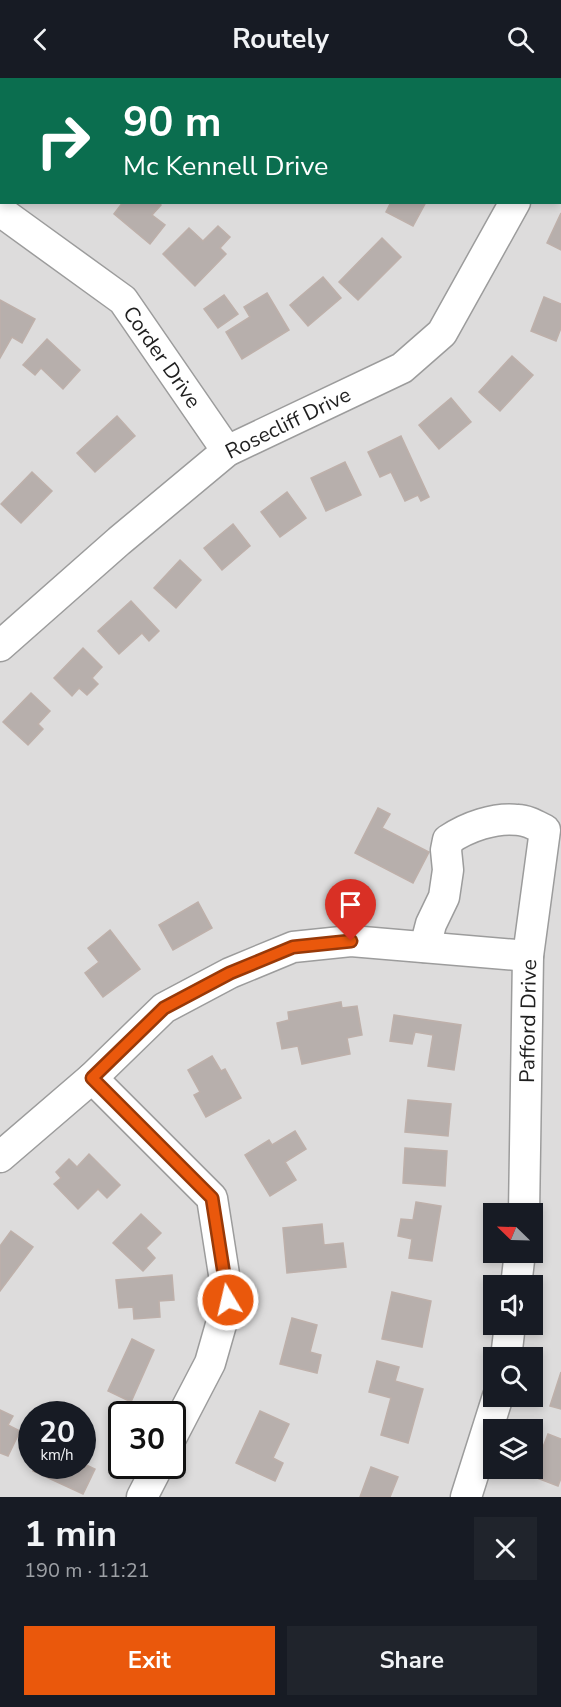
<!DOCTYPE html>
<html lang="en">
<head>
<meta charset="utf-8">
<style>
	:root { --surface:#171b24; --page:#20242c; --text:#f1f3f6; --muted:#9ea1a6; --accent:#ea580c }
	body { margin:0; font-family:"Nunito Sans",sans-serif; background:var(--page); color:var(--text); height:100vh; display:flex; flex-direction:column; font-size:22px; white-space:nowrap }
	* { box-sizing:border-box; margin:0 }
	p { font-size:20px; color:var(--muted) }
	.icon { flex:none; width:33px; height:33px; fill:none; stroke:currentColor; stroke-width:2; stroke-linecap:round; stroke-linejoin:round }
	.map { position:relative; height:1419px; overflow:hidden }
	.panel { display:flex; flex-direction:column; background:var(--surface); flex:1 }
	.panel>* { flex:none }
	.top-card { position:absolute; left:0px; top:0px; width:561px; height:126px; box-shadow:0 3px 9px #0003; background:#0b6e4f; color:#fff; overflow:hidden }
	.needle { width:39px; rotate:293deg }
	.fabs { position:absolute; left:483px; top:1125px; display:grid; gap:12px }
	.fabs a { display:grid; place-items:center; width:60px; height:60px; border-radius:0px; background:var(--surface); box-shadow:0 3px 9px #0003; font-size:30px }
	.speed { position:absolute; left:18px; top:1323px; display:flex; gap:12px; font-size:30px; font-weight:700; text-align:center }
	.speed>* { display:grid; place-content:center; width:78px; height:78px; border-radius:50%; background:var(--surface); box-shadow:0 3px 9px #0003; line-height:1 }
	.speed small { font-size:15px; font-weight:400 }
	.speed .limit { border:3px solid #111; border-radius:9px; background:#fff; color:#111 }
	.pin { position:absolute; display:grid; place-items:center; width:51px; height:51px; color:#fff; margin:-62px -26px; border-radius:50% 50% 50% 0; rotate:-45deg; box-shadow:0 0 6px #0007 }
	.pin .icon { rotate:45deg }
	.me { position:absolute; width:66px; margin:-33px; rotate:351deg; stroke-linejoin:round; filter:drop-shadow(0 0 4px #0008) }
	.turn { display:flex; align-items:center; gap:21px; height:126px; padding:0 24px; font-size:27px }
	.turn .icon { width:78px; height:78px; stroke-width:2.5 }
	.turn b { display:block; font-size:42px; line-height:51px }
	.round { display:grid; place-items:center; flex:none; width:63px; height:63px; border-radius:0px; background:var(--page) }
	.head { display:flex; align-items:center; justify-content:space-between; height:102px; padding:0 24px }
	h1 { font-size:36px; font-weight:700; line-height:45px }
	.button { display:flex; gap:12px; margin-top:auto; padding:12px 24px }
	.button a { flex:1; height:69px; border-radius:0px; background:var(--accent); color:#fff; font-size:24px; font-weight:700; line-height:69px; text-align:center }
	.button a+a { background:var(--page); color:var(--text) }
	header { display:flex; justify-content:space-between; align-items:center; height:78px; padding:0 24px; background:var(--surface); font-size:27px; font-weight:700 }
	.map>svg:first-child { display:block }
	.residential { fill:#dddcdc; fill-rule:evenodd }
	.building { fill:#b7afac; stroke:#beb0aa; stroke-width:1.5 }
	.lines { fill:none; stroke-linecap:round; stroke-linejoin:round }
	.minor-casing { stroke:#9c9c9c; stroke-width:33 }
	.minor { stroke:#fff; stroke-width:30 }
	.route-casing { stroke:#983908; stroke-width:15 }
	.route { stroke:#ea580c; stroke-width:10 }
	.labels { text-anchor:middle; stroke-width:4.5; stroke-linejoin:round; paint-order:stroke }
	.street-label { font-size:21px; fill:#1f1f1f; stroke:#fff }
</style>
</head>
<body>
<header><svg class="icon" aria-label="back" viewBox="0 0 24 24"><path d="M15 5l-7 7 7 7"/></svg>Routely<svg class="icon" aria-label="search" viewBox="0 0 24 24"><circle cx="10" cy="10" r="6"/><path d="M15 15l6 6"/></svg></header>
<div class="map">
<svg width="561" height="1419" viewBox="0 0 561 1419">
	<rect width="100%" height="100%" fill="#eeeae6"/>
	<path class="residential" d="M0 0H561V1419H0ZM2 2H560V124H2ZM494 1136H532V1174H494ZM494 1208H532V1246H494ZM494 1280H532V1318H494ZM32 1336H82V1388H32ZM122 1336H172V1388H122ZM494 1352H532V1390H494Z"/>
	<g class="building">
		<polygon points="413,0 477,0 480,2 412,2"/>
		<polygon points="123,124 158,124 161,127 152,137 165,147 150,166 114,136"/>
		<polygon points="391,124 426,124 413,148 386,134"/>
		<polygon points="561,135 561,172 547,165"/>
		<polygon points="218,148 230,159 220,170 226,176 195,208 163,176 189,150 203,163"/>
		<polygon points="382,160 401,179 358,222 339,204"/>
		<polygon points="323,199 341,220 308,248 290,227"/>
		<polygon points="267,215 289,252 242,281 226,254 250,239 244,229"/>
		<polygon points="224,217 238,236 218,250 204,231"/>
		<polygon points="544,219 561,226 561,250 556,263 531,253"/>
		<polygon points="0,222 35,241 22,265 12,259 0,280"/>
		<polygon points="47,261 80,292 63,311 41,290 35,297 23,287"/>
		<polygon points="512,278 533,297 500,333 479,314"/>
		<polygon points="451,320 471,344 439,371 419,347"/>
		<polygon points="117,338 135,358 95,394 77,375"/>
		<polygon points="401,358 429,419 421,423 418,417 405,423 391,394 380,399 368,374"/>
		<polygon points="345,384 361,417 326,433 311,400"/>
		<polygon points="32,394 52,413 21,445 1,426"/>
		<polygon points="287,414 306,440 280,459 261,434"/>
		<polygon points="233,446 250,468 222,492 204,470"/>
		<polygon points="180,482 201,502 176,530 154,510"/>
		<polygon points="131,523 159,553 149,563 142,555 119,576 98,553"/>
		<polygon points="83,570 102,589 92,600 98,606 87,617 79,610 72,618 54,600"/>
		<polygon points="31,615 50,633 38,646 43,651 28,667 3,644"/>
		<polygon points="378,730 390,736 382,750 429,774 413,805 355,775"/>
		<polygon points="198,824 212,850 173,872 159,847"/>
		<polygon points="110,852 140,891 103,919 85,895 99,884 88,870"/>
		<polygon points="341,924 342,930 357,928 362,957 347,960 350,976 302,986 298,968 282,971 277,945 289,942 288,934"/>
		<polygon points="394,937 461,947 454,992 428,988 433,957 415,954 412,966 390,963"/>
		<polygon points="212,978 221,993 225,991 241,1020 206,1039 194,1017 200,1014 188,992"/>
		<polygon points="408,1022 451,1026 448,1058 405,1054"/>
		<polygon points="295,1053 306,1071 285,1084 296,1102 270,1118 245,1077 269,1062 272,1067"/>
		<polygon points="405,1070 447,1073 445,1108 403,1105"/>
		<polygon points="89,1076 120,1107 107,1120 98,1111 78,1131 54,1106 61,1100 56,1094 69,1081 77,1089"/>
		<polygon points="416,1124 441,1128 432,1183 409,1180 412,1161 398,1158 401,1141 413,1142"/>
		<polygon points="141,1136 161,1155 146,1170 155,1180 143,1193 113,1165"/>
		<polygon points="322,1146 324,1167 343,1165 346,1189 287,1195 283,1150"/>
		<polygon points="11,1153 33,1169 0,1213 0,1168"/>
		<polygon points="172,1197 174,1222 159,1223 160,1239 134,1241 133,1229 119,1230 116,1202"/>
		<polygon points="392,1214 431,1223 422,1269 382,1261"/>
		<polygon points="292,1240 317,1247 310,1274 321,1277 317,1295 280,1286"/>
		<polygon points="132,1261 154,1272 131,1324 108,1313"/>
		<polygon points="377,1283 399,1289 395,1303 423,1311 408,1365 381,1357 391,1320 369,1314"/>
		<polygon points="561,1294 561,1331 550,1328"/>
		<polygon points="0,1332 13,1338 8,1347 20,1353 8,1378 0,1375"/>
		<polygon points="260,1333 289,1346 273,1380 283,1385 275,1403 236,1385"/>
		<polygon points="548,1356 561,1361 561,1400 558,1408 532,1398"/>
		<polygon points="82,1385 95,1391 83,1416 33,1393 36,1388 82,1388"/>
		<polygon points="371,1389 398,1399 390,1419 360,1419"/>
	</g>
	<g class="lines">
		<g class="minor-casing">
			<g id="minor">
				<polyline points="560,44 561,41"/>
				<polyline points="0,133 123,222 227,373"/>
				<polyline points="0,568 119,463 227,373 402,290 442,255 515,124"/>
				<path d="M425 869 431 846 444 819 448 792 446 772 448 762C467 749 495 739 518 742 527 742 537 748 545 752L528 878 524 1136"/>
				<polyline points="92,1000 212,1120 228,1222 210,1285 172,1358"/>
				<polyline points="0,1079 92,1000 164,930 230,895 293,869 351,863 528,878"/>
				<polyline points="516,1208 520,1174"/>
				<polyline points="506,1280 510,1246"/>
				<polyline points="142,1419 158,1388"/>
				<polyline points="466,1419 498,1318"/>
			</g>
		</g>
		<use href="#minor" class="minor"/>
	</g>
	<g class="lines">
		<g class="route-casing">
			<polyline id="route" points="228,1222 212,1120 92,1000 164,930 230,895 293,869 351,863"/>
		</g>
		<use href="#route" class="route"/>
	</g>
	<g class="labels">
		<g class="street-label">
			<text transform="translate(162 279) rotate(55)" y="7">Corder Drive</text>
			<text transform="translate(288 345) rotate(-26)" y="7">Rosecliff Drive</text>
			<text transform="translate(528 943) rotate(-89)" y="7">Pafford Drive</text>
		</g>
	</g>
</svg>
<div class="fabs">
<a><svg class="needle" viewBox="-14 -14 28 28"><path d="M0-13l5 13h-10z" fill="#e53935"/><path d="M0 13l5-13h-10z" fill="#9ea1a6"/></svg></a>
<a><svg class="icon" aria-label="sound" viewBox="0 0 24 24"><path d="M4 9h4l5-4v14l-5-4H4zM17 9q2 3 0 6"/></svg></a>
<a><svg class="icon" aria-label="search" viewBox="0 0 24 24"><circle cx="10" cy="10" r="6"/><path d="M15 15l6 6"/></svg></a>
<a><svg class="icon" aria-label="layers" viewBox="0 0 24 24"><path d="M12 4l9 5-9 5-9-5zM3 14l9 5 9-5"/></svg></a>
</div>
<div class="speed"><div>20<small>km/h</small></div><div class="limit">30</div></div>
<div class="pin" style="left:351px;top:863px;background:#d93025"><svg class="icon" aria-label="arrive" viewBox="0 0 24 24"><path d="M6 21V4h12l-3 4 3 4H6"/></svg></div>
<svg class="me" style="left:228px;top:1222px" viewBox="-20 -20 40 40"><circle r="17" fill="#ea580c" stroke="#fff" stroke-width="3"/><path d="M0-11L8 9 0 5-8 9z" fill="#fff"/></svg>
<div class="top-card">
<div class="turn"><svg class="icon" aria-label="right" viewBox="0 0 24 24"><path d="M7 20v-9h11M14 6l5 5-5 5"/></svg><div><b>90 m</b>Mc Kennell Drive</div></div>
</div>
</div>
<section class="panel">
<div class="head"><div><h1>1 min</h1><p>190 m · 11:21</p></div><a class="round"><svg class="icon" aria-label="close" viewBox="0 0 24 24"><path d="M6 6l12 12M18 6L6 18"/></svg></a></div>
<div class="button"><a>Exit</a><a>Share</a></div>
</section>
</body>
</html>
